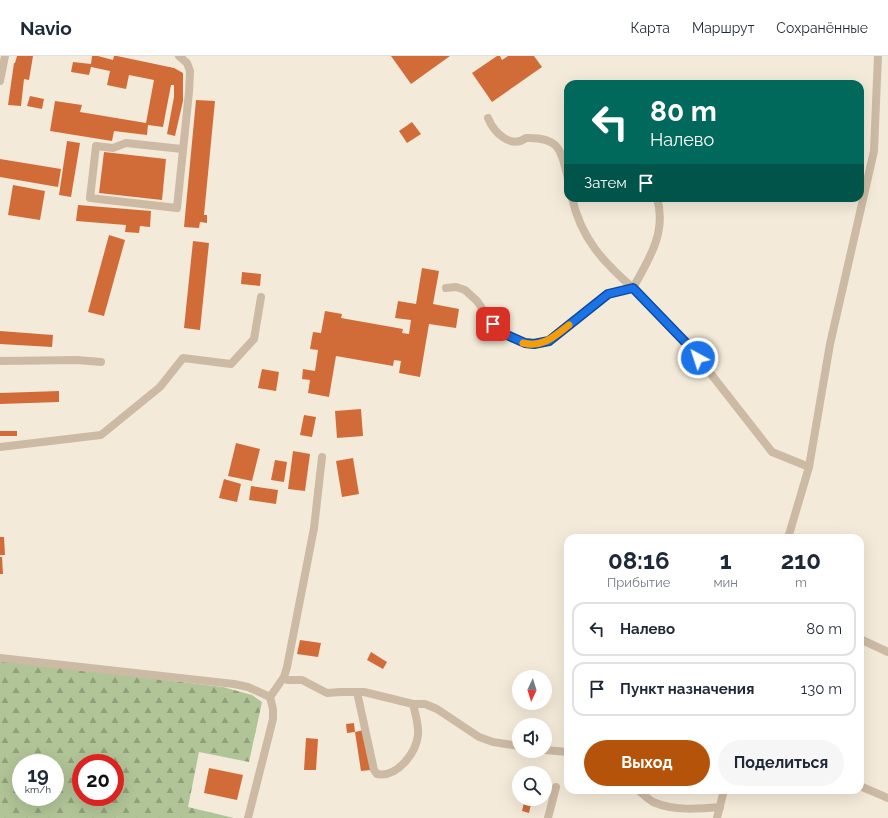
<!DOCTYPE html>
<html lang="ru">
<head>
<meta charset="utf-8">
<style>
	:root { --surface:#fff; --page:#f6f6f7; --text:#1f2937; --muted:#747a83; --line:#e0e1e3; --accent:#b45309 }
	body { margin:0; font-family:Raleway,sans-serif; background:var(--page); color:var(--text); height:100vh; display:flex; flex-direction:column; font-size:15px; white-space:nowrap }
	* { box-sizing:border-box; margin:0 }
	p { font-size:13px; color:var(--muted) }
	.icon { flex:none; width:22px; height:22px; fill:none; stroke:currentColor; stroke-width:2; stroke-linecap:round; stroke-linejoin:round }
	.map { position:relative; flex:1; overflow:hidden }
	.side { position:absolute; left:564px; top:478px; width:300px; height:260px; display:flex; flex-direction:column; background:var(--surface); border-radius:12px; box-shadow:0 4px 16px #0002 }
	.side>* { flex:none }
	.guide { position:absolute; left:564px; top:24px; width:300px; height:122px; border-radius:12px; box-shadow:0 4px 16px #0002; background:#00695c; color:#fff; overflow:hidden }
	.needle { width:26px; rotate:184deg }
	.fabs { position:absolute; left:512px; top:614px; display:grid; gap:8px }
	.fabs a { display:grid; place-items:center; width:40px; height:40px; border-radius:50%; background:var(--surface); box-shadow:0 4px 16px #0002; font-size:20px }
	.speed { position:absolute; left:12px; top:698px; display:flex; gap:8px; font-size:20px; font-weight:700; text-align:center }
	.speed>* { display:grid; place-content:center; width:52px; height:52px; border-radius:50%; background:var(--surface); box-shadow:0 4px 16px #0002; line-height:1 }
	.speed small { font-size:10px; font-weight:400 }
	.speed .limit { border:6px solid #d22; background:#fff; color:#111 }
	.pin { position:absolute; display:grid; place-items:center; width:34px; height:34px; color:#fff; margin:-17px; border-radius:8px; box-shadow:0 2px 6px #0006 }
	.me { position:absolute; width:44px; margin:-22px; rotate:320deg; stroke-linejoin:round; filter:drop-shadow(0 0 3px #0008) }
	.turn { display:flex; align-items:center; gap:14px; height:84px; padding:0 20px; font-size:18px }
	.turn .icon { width:52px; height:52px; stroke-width:2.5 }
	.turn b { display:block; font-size:28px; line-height:34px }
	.then { display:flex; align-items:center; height:38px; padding:0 20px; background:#0003; gap:8px; font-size:15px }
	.eta { display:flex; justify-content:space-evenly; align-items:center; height:68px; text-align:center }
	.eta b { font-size:24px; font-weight:700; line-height:28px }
	.button { display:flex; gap:8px; margin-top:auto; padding:8px 20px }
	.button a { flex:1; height:46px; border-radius:24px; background:var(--accent); color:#fff; font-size:16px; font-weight:700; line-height:46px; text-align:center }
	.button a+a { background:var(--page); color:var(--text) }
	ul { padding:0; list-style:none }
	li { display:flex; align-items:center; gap:12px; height:54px; margin:0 8px 6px; padding:0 12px; border:2px solid var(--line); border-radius:12px }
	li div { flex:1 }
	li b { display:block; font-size:15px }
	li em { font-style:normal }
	header { display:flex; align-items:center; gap:24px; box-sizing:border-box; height:56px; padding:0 20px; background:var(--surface); border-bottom:1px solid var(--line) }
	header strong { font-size:19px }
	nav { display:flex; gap:22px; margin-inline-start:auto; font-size:14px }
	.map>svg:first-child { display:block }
	.forest { fill:url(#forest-firs); fill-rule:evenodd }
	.building { fill:#d16c39 }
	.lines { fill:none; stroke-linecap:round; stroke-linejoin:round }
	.minor { stroke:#cdbaa4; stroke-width:8 }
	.route-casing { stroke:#114b97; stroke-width:10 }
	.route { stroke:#1a73e8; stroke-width:7 }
	.slow { stroke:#f59e0b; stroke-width:7 }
</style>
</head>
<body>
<header>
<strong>Navio</strong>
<nav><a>Карта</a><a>Маршрут</a><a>Сохранённые</a></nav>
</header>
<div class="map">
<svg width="888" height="762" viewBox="0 0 888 762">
	<defs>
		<pattern id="forest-firs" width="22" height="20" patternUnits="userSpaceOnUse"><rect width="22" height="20" fill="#b1c497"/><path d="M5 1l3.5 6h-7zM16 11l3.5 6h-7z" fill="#91a07b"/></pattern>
	</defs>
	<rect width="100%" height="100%" fill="#f4ead9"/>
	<path class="forest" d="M0 604 223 631 252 639 262 646 249 706 199 696 188 751 234 762H0ZM21 707H55V741H21ZM81 707H115V741H81Z"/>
	<g class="building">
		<polygon points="17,0 33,0 29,24 24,23 21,50 8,49 14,7 15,7"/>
		<polygon points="92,0 98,0 113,4 114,0 117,0 174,12 183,17 183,45 175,80 167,78 174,41 174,29 171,29 163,71 148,69 147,79 114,75 112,85 50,75 55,45 82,49 80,56 146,67 154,24 129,19 126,33 107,29 110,15 91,11 89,19 71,16 73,6 91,8"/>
		<polygon points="391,0 450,0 411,28"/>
		<polygon points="497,0 500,0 502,4 508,0 534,0 542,11 492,46 472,17"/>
		<polygon points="30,40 44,43 42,53 27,50"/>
		<polygon points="196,44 215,45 204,159 207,159 207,167 200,166 199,172 184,171"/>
		<polygon points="412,66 421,78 407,87 399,75"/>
		<polygon points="67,85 80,87 71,141 59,139"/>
		<polygon points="104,96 166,103 162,144 99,137"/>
		<polygon points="0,103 61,113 58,131 0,121"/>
		<polygon points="13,129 45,135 40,164 8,159"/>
		<polygon points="78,149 151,155 150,171 140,170 139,177 125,176 126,169 76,165"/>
		<polygon points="109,179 125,184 104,260 88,256"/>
		<polygon points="193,185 209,187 200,274 184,272"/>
		<polygon points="422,212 439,215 433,248 459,253 456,272 429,268 420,321 399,317 401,305 394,304 393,310 336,300 329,341 308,337 310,324 302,323 303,313 315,315 318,294 310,293 313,276 321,277 325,255 342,258 341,262 403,273 402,277 409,278 411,264 395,262 398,245 416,248"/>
		<polygon points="242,216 261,218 260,230 241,228"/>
		<polygon points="0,275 53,279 52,291 0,288"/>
		<polygon points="262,313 279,316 276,335 258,332"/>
		<polygon points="59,335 59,346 0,348 0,337"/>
		<polygon points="361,353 363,380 337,382 335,355"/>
		<polygon points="304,359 316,361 312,381 300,379"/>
		<rect x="0" y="375" width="17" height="5"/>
		<polygon points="236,387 260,393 252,425 228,420"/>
		<polygon points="293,395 310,398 305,435 288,433"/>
		<polygon points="353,402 359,438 342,441 336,405"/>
		<polygon points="275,404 287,406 284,426 271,424"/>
		<polygon points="224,423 241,428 237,446 219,442"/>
		<polygon points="251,430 278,434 276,448 249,444"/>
		<polygon points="0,481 4,481 5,499 0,499"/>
		<polygon points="0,501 2,501 3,518 0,518"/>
		<polygon points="300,584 321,587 318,601 297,598"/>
		<polygon points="371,596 387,606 383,613 367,604"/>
		<polygon points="354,667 355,676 347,677 346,668"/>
		<polygon points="364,674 371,714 361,715 355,676"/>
		<polygon points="306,682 318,683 316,714 304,714"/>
		<polygon points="209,712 243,719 237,744 204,737"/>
		<polygon points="524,747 531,748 529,757 522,755"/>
	</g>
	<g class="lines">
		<g class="minor">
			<polyline points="179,0 187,7 190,15 189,36 177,152 90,142 96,90 113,92 126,87 182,93"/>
			<polyline points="0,25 5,0"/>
			<path d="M488 62C494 77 511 93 526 82 560 81 561 94 568 123"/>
			<path d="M572 142C581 182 603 206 633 232"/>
			<path d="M657 142C667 176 649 203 633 232L689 290 772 396 809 411"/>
			<polyline points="446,232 456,231 465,234 477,245 493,268 507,279 525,287 534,288 549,285 608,238 633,232"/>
			<polyline points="0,305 77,304 101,306"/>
			<polyline points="0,391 101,379 160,331 183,302 231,308 254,283 261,241"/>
			<polyline points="788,482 809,411 830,288 874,95 878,0"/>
			<polyline points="860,583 888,596"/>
			<polyline points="0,602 234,628 248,631 270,641 273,653 273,663 248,762"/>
			<polyline points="288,624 302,624 327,637 341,636 364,636 413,648 425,648 437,653 479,681 493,686 519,690"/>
			<path d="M357 636 374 714 377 718C397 722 416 697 418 679 419 669 415 657 413 648"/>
			<polyline points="270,641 284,621 287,611 314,472 322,401"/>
			<polyline points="545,694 568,696"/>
			<polyline points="860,730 888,742"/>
			<path d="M638 734C643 738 648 743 653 746 674 755 698 753 720 751"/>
			<polyline points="548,762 556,731"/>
			<polyline points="717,762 724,734"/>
		</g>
	</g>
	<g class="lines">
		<g class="route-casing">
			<polyline id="route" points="493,268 507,279 525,287 534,288 549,285 608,238 633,232 689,290 698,302"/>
		</g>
		<use href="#route" class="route"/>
		<path class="slow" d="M523 287C543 292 555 280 569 269"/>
	</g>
</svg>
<div class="fabs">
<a><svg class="needle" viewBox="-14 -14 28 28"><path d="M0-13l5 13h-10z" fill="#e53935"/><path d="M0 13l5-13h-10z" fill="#747a83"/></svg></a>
<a><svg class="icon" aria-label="sound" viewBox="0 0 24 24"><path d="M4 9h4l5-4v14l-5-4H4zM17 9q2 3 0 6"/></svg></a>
<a><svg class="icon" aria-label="search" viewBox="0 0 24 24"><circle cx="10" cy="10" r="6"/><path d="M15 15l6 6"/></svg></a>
</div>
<div class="speed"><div>19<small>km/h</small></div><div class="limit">20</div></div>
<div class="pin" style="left:493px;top:268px;background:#d93025"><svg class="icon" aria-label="arrive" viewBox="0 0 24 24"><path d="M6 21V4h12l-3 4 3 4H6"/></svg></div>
<svg class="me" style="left:698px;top:302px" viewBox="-20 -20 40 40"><circle r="17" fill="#1a73e8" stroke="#fff" stroke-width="3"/><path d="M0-11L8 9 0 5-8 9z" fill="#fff"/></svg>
<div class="guide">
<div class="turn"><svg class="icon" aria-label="left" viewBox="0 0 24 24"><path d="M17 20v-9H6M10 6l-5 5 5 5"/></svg><div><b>80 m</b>Налево</div></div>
<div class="then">Затем<svg class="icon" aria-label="arrive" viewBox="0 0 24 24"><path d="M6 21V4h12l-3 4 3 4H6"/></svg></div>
</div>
<section class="side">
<div class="eta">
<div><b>08:16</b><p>Прибытие</p></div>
<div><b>1</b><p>мин</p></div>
<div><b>210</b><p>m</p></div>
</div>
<ul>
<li><svg class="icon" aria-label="left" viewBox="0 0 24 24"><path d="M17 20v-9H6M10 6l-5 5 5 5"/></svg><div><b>Налево</b></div><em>80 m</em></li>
<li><svg class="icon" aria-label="arrive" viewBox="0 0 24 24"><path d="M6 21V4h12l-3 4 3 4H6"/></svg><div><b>Пункт назначения</b></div><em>130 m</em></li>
</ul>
<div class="button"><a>Выход</a><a>Поделиться</a></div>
</section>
</div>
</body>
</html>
